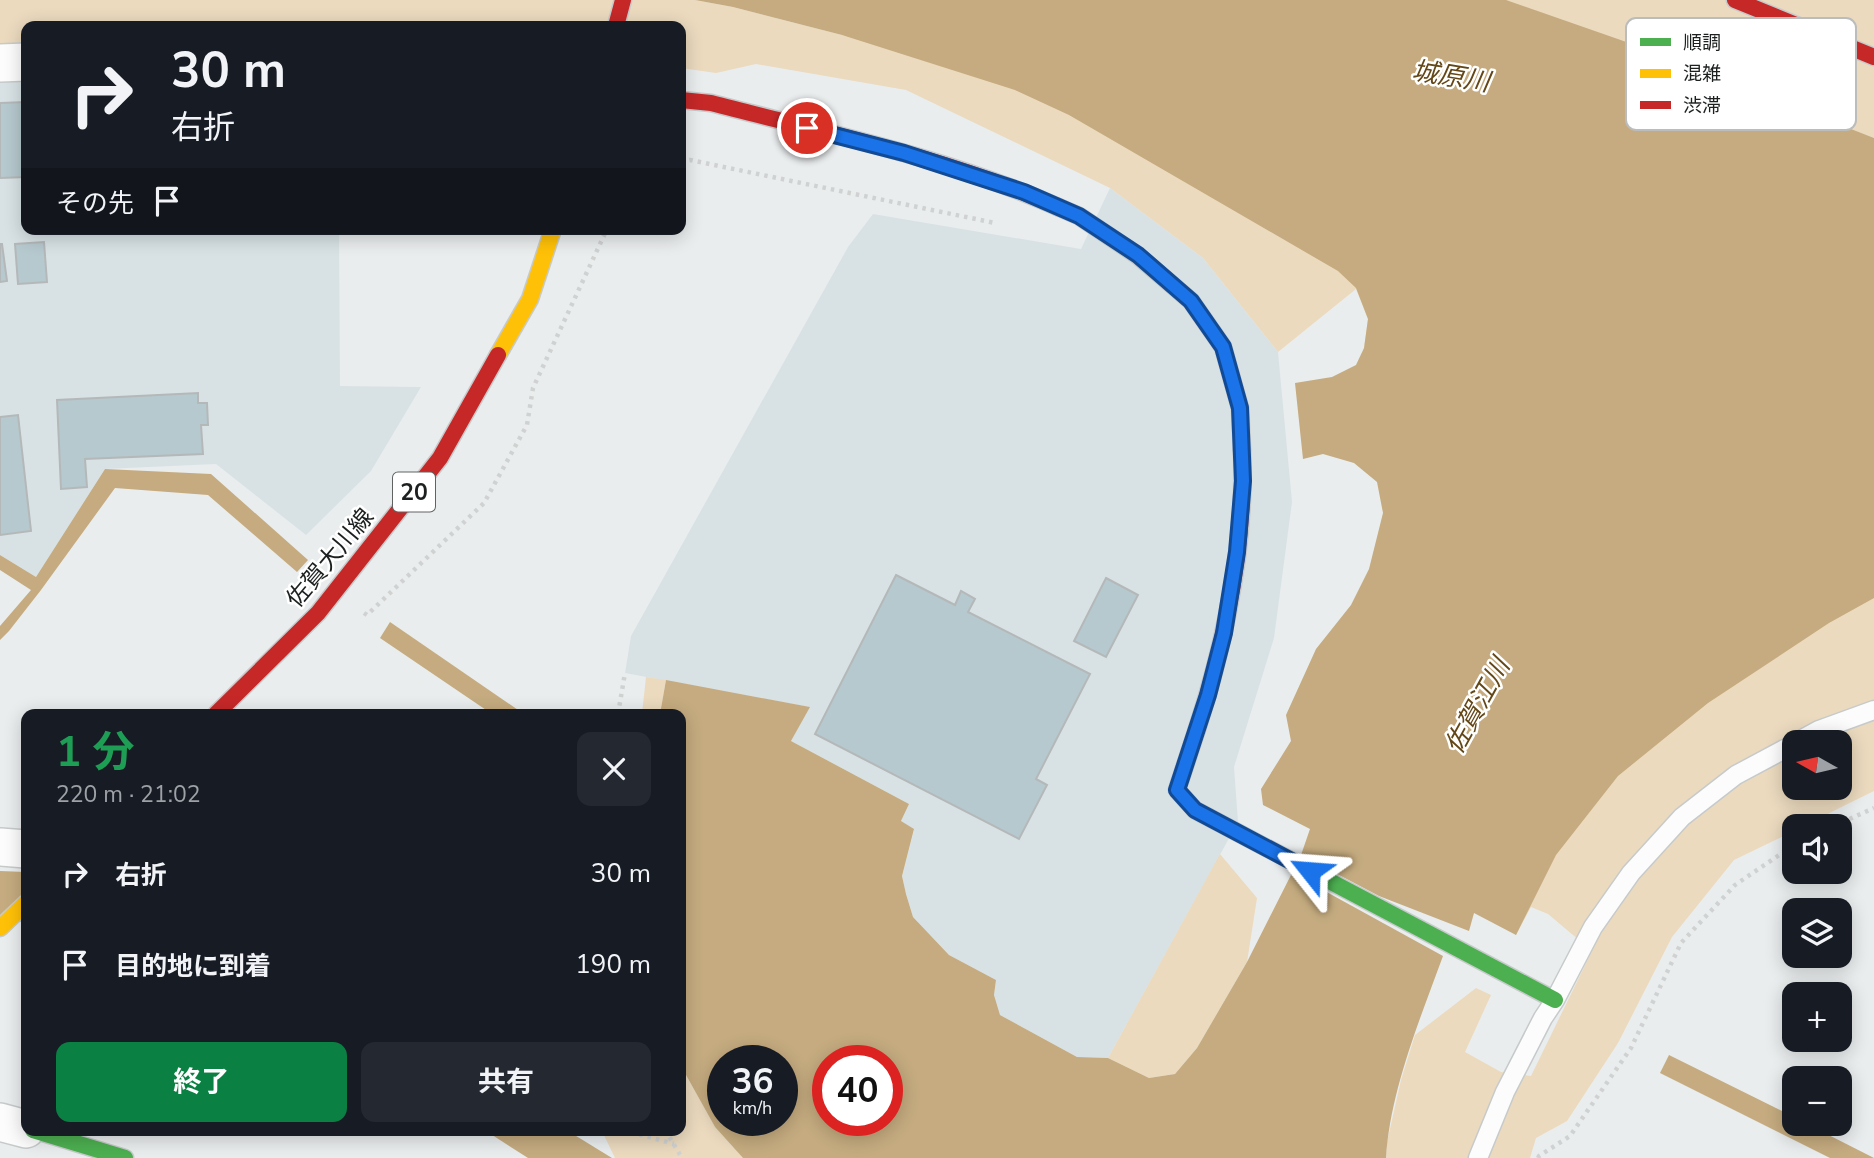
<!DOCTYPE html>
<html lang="ja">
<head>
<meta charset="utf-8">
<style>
	:root { --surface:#171b24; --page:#242831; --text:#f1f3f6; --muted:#9ea1a6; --accent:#0b8043 }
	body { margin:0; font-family:"Nunito Sans","Noto Sans JP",sans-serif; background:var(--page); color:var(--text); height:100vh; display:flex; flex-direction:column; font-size:26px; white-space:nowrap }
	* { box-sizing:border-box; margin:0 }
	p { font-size:23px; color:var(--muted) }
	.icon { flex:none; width:38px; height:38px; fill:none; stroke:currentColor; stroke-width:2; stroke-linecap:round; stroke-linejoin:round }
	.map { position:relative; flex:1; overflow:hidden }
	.side { position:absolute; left:21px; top:709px; width:665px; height:427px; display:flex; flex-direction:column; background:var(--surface); border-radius:14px; box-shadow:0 4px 18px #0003 }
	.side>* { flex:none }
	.banner { position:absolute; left:21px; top:21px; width:665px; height:214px; border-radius:14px; box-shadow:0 4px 18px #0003; background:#171b24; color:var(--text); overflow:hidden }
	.needle { width:46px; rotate:278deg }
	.controls { position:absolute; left:1782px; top:730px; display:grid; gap:14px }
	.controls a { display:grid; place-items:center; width:70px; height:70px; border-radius:14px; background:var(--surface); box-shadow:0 4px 18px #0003; font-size:35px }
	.speed { position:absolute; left:707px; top:1045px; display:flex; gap:14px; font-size:35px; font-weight:700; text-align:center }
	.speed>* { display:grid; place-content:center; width:91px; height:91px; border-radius:50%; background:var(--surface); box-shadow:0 4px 18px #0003; line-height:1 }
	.speed small { font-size:18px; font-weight:400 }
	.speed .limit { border:10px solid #d22; background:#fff; color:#111 }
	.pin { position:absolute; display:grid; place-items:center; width:60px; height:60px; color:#fff; margin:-30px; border:4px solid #fff; border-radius:50%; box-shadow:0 2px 7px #0007 }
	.me { position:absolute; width:77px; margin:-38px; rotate:298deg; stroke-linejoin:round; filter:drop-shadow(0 0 5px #0008) }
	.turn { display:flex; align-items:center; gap:24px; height:147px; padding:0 35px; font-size:32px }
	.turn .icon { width:91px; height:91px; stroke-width:2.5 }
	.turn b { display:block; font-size:49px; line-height:60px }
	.then { display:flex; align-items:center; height:66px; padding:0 35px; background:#0003; gap:14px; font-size:26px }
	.round { display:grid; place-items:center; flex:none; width:74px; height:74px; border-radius:14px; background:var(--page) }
	.summary { display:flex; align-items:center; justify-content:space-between; height:119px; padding:0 35px }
	h1 { font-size:42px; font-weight:700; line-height:52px; color:#1e9e55 }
	.action { display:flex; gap:14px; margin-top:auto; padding:14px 35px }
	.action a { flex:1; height:80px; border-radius:14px; background:var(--accent); color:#fff; font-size:28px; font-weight:700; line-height:80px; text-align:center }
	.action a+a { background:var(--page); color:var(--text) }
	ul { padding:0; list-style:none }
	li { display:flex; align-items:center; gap:21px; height:91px; padding:0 35px }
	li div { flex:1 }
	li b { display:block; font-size:26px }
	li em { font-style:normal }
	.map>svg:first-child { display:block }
	.built { fill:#d8e2e5 }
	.green { fill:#ebdabe; fill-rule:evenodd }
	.water { fill:#c5ab7f; fill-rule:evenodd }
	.building { fill:#b6c9ce; stroke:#b5b8b8; stroke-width:2 }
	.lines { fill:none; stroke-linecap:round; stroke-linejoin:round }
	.lane-casing { stroke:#c7cacb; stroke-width:21 }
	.street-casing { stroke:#c7cacb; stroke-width:40 }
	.fast-casing { stroke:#c7cacb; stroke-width:19 }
	.slow-casing { stroke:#c7cacb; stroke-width:19 }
	.jam-casing { stroke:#c7cacb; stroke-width:19 }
	.path { stroke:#d0d2d2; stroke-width:4.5; stroke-dasharray:3.5 5; stroke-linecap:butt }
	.lane { stroke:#fcfcfc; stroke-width:18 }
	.street { stroke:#fcfcfc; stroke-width:37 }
	.fast { stroke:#4caf50; stroke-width:16 }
	.slow { stroke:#ffc107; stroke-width:16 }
	.jam { stroke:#c62828; stroke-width:16 }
	.route-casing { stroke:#114b97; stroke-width:18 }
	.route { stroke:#1a73e8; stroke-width:12 }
	.labels { text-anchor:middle; stroke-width:5; stroke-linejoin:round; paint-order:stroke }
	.shield { fill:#fff; stroke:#616363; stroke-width:2 }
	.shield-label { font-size:23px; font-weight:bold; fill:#1d2020 }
	.street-label { font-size:24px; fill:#1d2020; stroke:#fff }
	.water-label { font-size:26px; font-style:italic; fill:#634716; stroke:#fff }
	.key { fill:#fff; stroke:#bbbcbc; stroke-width:2 }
	.key-label { font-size:19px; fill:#1d2020 }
</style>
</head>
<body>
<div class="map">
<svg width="1874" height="1158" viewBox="0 0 1874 1158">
	<rect width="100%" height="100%" fill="#eaedee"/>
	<g class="built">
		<polygon points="26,73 26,229 339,229 340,386 421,387 371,471 306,535 216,464 105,469 36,577 0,555 0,74"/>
		<polygon points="1110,188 1203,258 1278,352 1292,502 1274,638 1234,767 1238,822 1108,1058 1077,1057 1000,1015 994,995 996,980 949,955 913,917 906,894 902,876 914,830 901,821 909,804 791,741 809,707 625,673 631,636 848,247 873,214 1081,249"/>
	</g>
	<g class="green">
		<polygon points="0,0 695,0 733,7 842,35 1410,147 1364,348 1368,319 1356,289 1278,352 1203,258 1110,188 906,90 756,64 716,73 681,68 681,26 395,26 373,23 316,26 26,26 26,42 0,44"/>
		<polygon points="1411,0 1874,0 1874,138 1655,52"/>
		<path d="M1874 550V791L1803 826H1794V831L1734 860 1672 937 1618 1043 1567 1121 1536 1138 1530 1158H1386L1387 1142 1401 1080 1415 1035 1476 988 1491 995 1465 1052 1501 1072 1531 1076 1592 951 1548 914 1531 907 1516 935 1482 886ZM1794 742H1839V788H1794Z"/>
		<polygon points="646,677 666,680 660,714 642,714"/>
		<polygon points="1220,854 1257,898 1247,962 1197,1048 1175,1074 1149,1078 1108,1058"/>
		<polygon points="681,1066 715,1127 743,1158 615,1158 602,1131 681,1130"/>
	</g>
	<g class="water">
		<polygon points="695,0 1506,0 1655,52 1874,138 1874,598 1829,623 1708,703 1618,776 1556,855 1516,935 1474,913 1469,931 1379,896 1301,855 1310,829 1263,805 1261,789 1291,741 1286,715 1316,649 1351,605 1369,569 1383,513 1377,482 1354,463 1323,454 1303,459 1295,383 1332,377 1356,365 1364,348 1368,319 1356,288 1338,271 1069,115 1015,90 842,35 733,7"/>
		<polygon points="105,469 211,474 308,560 297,572 208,495 115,488 41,590 9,631 0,640 0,626 31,590 0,570 0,555 36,577"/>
		<polygon points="390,622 524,714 492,714 380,638"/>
		<path d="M666 680 810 707 791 741 909 804 901 821 914 829 902 876 906 894 913 917 949 955 996 980 994 995 1000 1015 1077 1057 1108 1058 1149 1078 1175 1074 1197 1048 1247 962 1292 873 1443 956C1420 1019 1390 1091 1386 1158H743L715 1127 681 1066V714H660ZM723 1060H782V1120H723ZM828 1060H887V1120H828Z"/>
		<polygon points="0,871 26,872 26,922 0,920"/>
		<polygon points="1669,1055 1794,1117 1794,1124 1807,1124 1874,1158 1830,1158 1660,1073"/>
		<polygon points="486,1131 568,1131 612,1158 528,1158"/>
	</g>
	<g class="building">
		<polygon points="26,102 26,177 0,178 0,103"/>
		<polygon points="44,242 47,282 18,284 15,244"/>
		<polygon points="0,244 2,244 7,281 0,282"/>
		<polygon points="198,393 198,403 207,403 208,425 201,425 203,454 85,459 87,487 61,489 57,400"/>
		<polygon points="18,415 31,531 0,535 0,417"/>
		<polygon points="896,575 955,605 961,591 975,599 968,612 1090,674 1036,779 1047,785 1019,839 815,734"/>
		<polygon points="1106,578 1138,595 1106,657 1074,641"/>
	</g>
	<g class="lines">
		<g class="lane-casing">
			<g id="lane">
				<polyline points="1797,742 1819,730 1874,710"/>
				<polyline points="1478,1158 1505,1092 1543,1018 1555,1000 1593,927 1631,873 1682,817 1736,775 1794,744"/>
			</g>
		</g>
		<g class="street-casing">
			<g id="street">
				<polyline points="0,63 26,62"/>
				<polyline points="0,847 26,849"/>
				<polyline points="0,1122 26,1129"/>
			</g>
		</g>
		<g class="fast-casing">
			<g id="fast">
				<polyline points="1197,729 1177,790 1195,810 1555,1000"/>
				<polyline points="33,1130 125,1158"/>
			</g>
		</g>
		<g class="slow-casing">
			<g id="slow">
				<polyline points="1058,207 1079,216 1137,255 1191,301 1223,347 1240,408 1242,450"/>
				<polyline points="498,355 530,299 553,229"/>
				<polyline points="0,928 26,903"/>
			</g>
		</g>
		<g class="jam-casing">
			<g id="jam">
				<polyline points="1735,0 1874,57"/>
				<polyline points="616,26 623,0"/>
				<path d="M681 100 711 103C827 133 947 158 1058 207"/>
				<polyline points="216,714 318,613 440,458 498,355"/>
				<path d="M1197 729C1226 639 1246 544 1242 450"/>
			</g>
		</g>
		<g class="path">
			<polyline points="681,162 690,160 995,223"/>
			<polyline points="364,613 367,615 484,503 527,425 533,388 607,229"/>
			<polyline points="618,714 625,673"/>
			<polyline points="1834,826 1874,808"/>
			<polyline points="623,1130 674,1144"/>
			<polyline points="665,1130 682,1158"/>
			<polyline points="1538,1158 1539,1156 1570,1136 1631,1048 1681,943 1735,885 1794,845"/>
		</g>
		<use href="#lane" class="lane"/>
		<use href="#street" class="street"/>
		<use href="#fast" class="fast"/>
		<use href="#slow" class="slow"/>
		<use href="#jam" class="jam"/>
	</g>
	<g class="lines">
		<g class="route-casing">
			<polyline id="route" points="807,128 904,153 1024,192 1079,216 1138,255 1191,301 1223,347 1240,408 1243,481 1237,552 1224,633 1208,695 1177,790 1195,810 1310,871"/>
		</g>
		<use href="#route" class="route"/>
	</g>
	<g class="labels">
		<rect class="shield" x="393" y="472.5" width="42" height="39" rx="5"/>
		<g class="shield-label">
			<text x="414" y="500">20</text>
		</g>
		<g class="street-label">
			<text transform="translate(330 558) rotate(-50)" y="8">佐賀大川線</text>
		</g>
		<g class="water-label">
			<text transform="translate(1451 76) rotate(9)" y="9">城原川</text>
			<text transform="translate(1477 706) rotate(-61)" y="9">佐賀江川</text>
		</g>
	</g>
	<rect x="1626" y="18" width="230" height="112" rx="10" class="key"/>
	<rect x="1640" y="38" width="31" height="8" fill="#4caf50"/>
	<rect x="1640" y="69" width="31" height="9" fill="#ffc107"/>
	<rect x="1640" y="101" width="31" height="8" fill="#c62828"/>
	<g class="key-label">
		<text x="1683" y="49">順調</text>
		<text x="1683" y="80">混雑</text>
		<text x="1683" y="112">渋滞</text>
	</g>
</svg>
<div class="controls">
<a><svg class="needle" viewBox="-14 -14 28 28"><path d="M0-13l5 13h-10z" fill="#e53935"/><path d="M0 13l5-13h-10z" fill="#9ea1a6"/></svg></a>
<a><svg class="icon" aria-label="sound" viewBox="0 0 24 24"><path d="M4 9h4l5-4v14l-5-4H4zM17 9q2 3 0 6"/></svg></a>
<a><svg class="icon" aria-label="layers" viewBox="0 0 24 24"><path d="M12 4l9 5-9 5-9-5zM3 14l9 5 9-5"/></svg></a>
<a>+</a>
<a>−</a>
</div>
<div class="speed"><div>36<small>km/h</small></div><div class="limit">40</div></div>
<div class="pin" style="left:807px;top:128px;background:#d93025"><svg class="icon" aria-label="arrive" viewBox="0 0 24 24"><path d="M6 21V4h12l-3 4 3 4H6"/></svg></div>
<svg class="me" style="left:1310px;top:871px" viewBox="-20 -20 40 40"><path d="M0-17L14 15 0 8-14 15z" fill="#1a73e8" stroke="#fff" stroke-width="4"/></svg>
<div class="banner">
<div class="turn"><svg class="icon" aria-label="right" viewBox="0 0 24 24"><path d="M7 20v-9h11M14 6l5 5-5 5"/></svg><div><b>30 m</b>右折</div></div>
<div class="then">その先<svg class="icon" aria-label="arrive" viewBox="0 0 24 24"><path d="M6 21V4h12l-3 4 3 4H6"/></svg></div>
</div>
<section class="side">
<div class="summary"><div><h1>1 分</h1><p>220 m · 21:02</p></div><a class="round"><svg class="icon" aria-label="close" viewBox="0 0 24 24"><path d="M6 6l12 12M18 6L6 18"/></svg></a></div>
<ul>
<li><svg class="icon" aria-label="right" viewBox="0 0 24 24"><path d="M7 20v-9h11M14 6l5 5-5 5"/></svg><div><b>右折</b></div><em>30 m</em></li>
<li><svg class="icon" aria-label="arrive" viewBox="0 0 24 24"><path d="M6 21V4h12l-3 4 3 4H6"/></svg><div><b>目的地に到着</b></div><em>190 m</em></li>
</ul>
<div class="action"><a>終了</a><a>共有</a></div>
</section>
</div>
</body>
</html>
